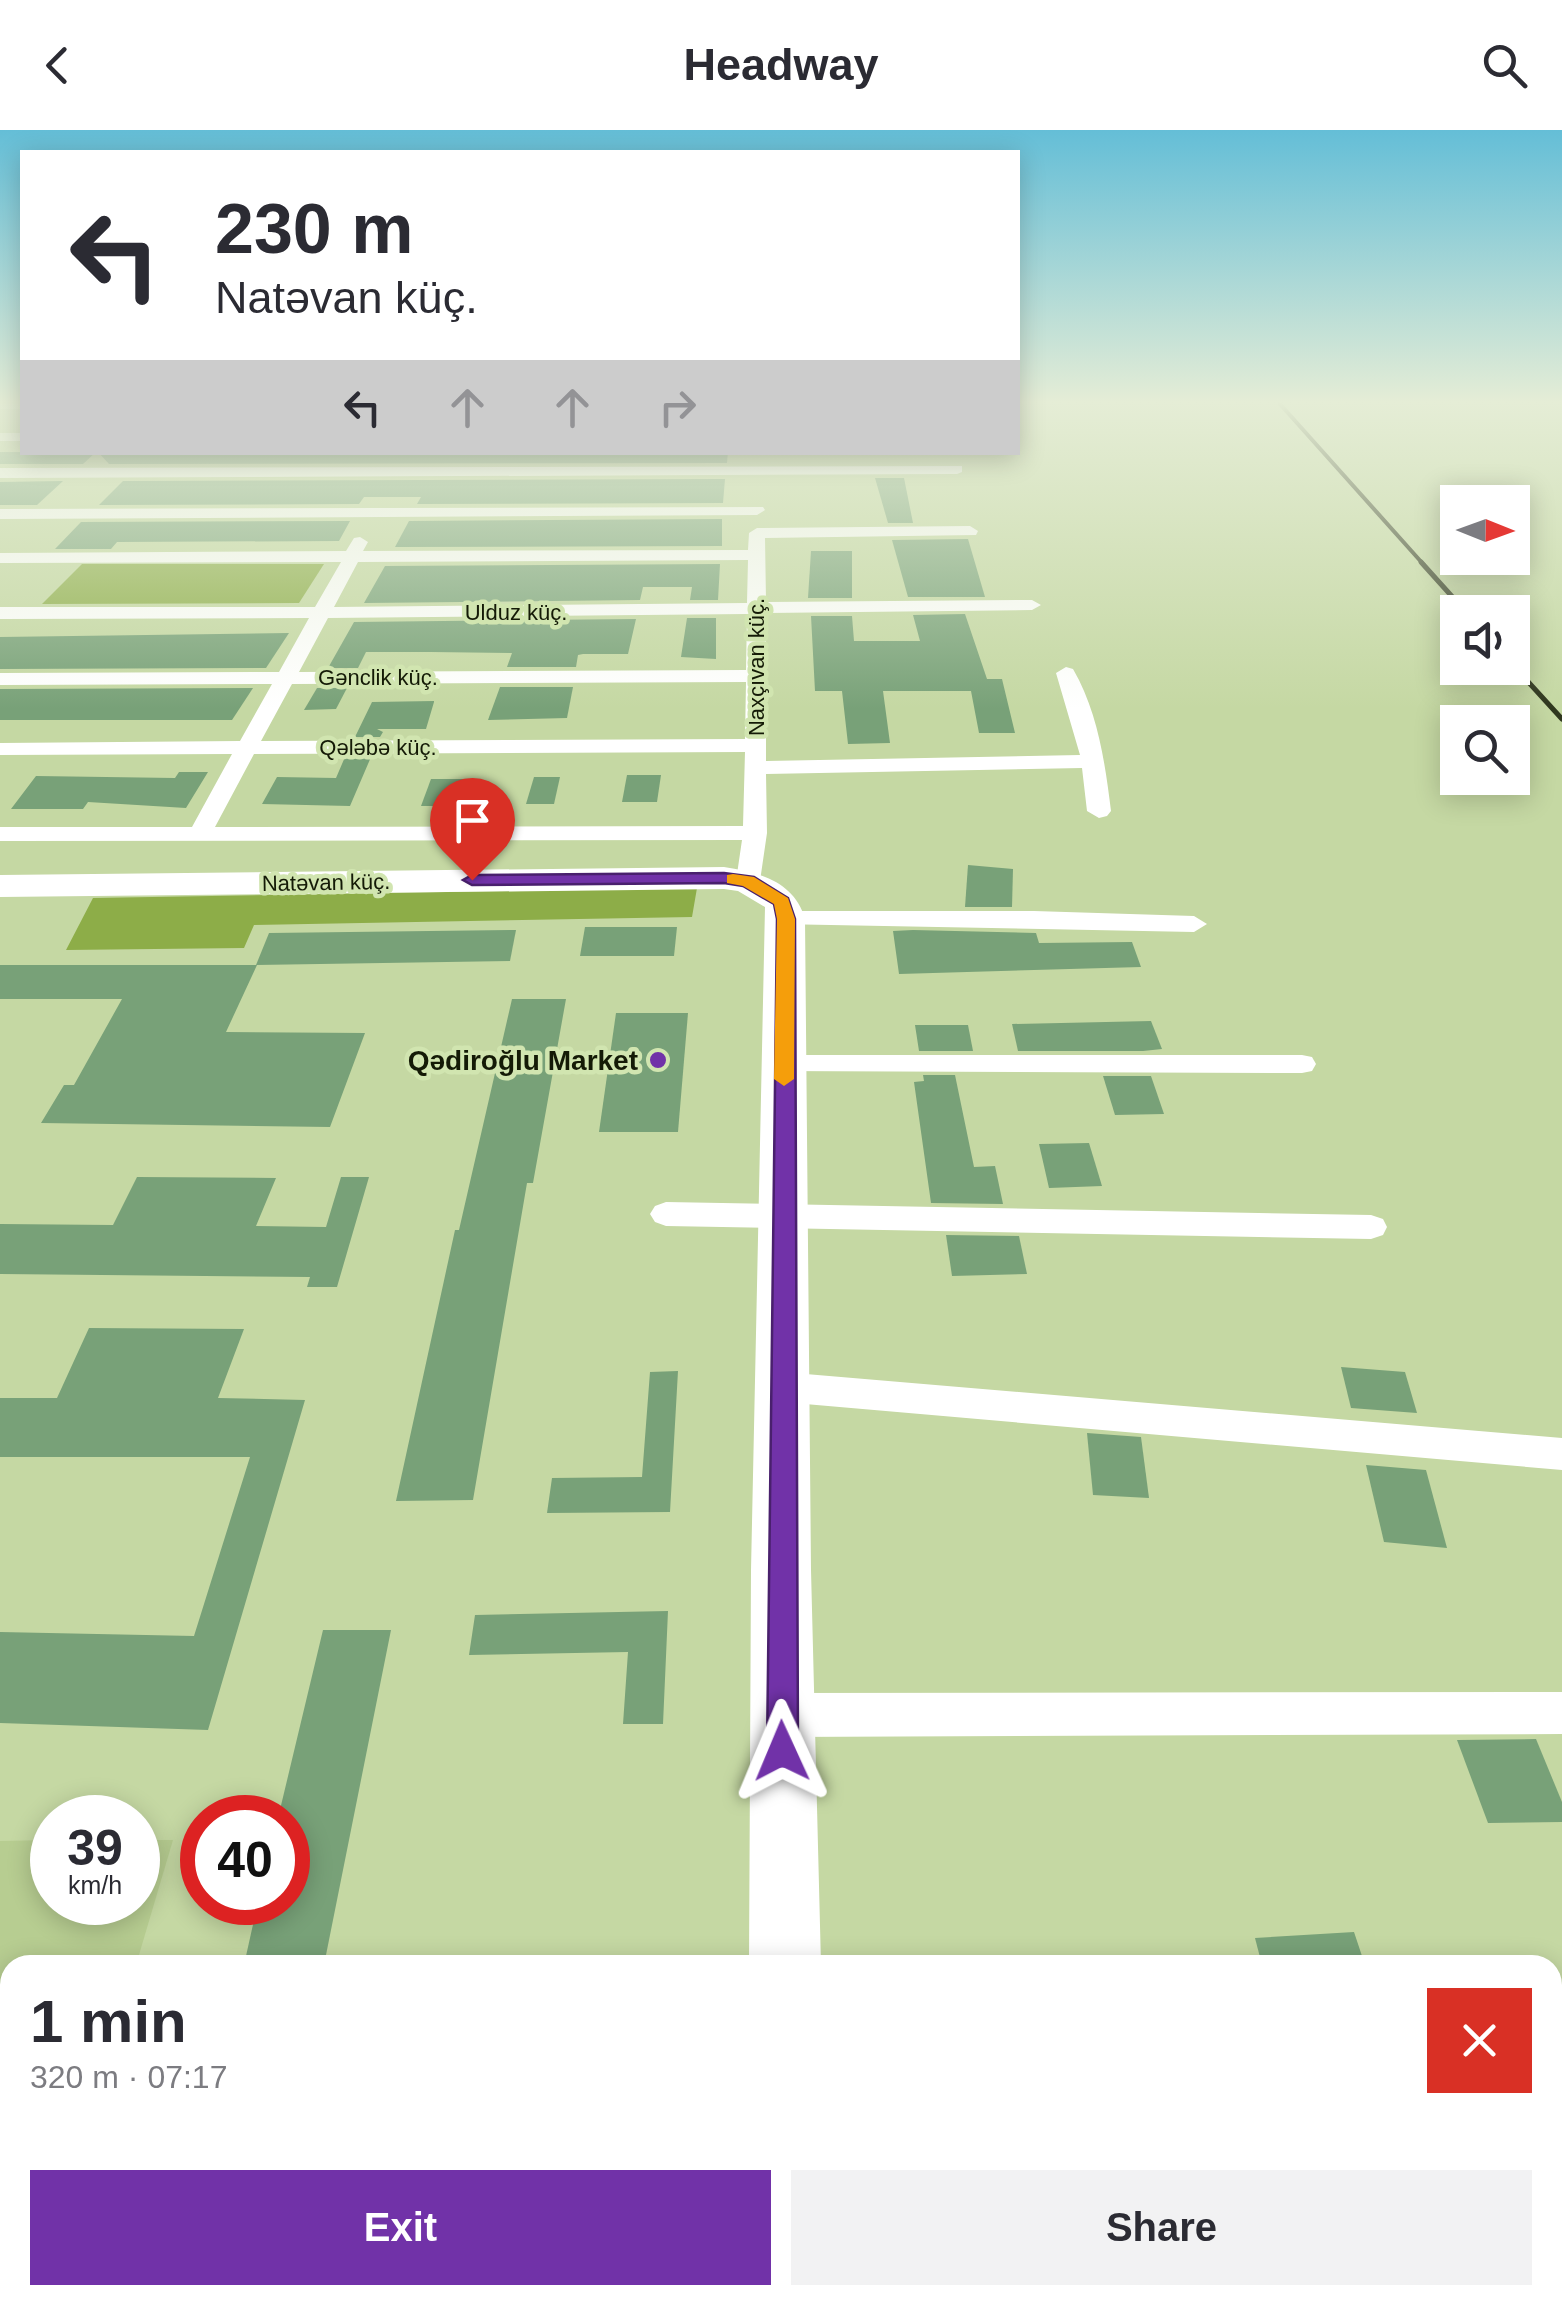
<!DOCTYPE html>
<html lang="en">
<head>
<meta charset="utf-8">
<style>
	:root { --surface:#fff; --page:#f2f2f3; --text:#2b2b33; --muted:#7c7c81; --accent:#7132a8 }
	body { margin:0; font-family:Helvetica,sans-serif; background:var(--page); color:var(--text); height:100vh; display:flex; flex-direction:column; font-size:38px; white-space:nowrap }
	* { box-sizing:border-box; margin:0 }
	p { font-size:32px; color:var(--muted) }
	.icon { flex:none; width:55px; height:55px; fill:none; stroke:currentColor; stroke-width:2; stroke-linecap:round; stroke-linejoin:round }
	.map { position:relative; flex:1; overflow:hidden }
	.sheet { position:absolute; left:0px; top:1825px; width:1562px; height:350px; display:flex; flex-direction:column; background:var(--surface); border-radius:30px 30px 0 0; box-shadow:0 5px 25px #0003 }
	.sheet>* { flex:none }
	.banner { position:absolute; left:20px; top:20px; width:1000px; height:305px; border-radius:0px; box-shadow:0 5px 25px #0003; background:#fff; color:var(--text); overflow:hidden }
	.needle { width:65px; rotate:91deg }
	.buttons { position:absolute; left:1440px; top:355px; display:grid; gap:20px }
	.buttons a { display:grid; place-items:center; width:90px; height:90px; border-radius:0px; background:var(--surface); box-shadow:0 5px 25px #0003; font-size:50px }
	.speed { position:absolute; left:30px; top:1665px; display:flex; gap:20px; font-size:50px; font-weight:700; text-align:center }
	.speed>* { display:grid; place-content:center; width:130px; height:130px; border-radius:50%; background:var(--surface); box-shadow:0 5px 25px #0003; line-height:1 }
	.speed small { font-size:25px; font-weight:400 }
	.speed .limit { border:15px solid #d22; background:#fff; color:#111 }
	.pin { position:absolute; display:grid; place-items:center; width:85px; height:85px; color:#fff; margin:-102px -42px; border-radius:50% 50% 50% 0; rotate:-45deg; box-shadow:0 0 10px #0007 }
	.pin .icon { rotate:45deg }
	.me { position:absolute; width:110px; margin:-55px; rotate:359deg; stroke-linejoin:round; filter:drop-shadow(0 0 8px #0008) }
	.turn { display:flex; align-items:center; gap:35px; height:210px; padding:0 30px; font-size:45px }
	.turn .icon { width:130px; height:130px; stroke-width:2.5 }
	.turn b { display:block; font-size:70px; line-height:85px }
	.lanes { display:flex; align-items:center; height:95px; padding:0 30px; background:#0003; justify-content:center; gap:50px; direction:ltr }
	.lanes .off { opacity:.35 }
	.round { display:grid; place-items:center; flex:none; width:105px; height:105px; border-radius:0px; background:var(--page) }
	.summary { display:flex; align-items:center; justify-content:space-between; height:170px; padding:0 30px }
	h1 { font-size:60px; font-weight:800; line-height:75px }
	.action { display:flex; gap:20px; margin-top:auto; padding:20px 30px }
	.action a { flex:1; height:115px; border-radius:0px; background:var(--accent); color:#fff; font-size:40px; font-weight:800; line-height:115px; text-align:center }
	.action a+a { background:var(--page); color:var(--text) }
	header { display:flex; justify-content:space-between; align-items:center; height:130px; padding:0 30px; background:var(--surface); font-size:45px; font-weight:800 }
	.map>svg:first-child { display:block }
	.built { fill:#b7cd91 }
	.green { fill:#8dad48 }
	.building { fill:#78a178 }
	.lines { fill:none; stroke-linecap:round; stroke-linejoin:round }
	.street { fill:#fff; fill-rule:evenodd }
	.secondary { fill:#fff; fill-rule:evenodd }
	.rail-far1 { stroke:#2f371e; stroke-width:4 }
	.rail { stroke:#2f371e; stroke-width:5 }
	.route { fill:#7132a8; stroke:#49206d; stroke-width:2.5 }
	.slow { fill:#f59e0b }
	.poi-dot { fill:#7132a8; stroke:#d1e5b0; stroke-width:4 }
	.labels { text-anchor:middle; stroke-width:9; stroke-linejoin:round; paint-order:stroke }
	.far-street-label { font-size:22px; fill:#141a06; stroke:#d1e5b0 }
	.poi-label { font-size:28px; font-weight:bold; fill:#141a06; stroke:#d1e5b0; text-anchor:end }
</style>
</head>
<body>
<header><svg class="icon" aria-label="back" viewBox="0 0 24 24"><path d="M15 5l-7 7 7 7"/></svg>Headway<svg class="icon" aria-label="search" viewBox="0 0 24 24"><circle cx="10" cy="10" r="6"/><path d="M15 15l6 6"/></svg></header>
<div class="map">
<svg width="1562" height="2175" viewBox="0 0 1562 2175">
	<rect width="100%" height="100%" fill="#c5d8a3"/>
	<polygon class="built" points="52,1710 52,1772 138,1772 138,1710 173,1710 136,1835 10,1835 10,2165 40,2165 37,2175 0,2175 0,1711"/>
	<g class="green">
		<polygon points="82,434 324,434 299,473 42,474"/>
		<polygon points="697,758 692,787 254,795 244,818 66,820 93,768"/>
	</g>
	<g class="building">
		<polygon points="0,322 96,322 83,334 0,334"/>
		<polygon points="98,322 728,322 727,333 109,334"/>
		<polygon points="875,348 904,348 913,393 888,393"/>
		<polygon points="725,349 723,373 417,374 421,367 364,367 359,374 99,375 123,351"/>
		<polygon points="63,351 37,375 0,375 0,352"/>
		<polygon points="722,389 722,416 395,417 409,391"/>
		<polygon points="350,391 339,411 117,412 111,419 55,419 81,392"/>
		<polygon points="968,409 985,467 908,467 892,410"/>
		<polygon points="811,421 852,421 852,468 808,468"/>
		<polygon points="720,434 718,470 690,470 692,457 643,457 640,470 364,473 385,436"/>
		<polygon points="965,484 987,549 1002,549 1015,603 979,603 971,561 883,561 890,613 848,614 842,561 815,561 811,486 852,486 854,511 920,511 913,485"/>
		<polygon points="687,488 716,488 716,529 681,527"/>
		<polygon points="636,489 628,524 583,524 578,525 576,537 507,537 512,523 431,522 366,522 358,538 328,538 354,492"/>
		<polygon points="289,503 266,538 0,539 0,507"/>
		<polygon points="500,557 573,557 567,588 488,590"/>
		<polygon points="253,558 232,590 0,590 0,559"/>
		<polygon points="317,558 347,558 336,579 304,580"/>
		<polygon points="372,572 434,571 434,572 426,599 377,599 383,602 380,607 355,607"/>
		<polygon points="345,627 371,627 350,676 262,674 277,647 336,648"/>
		<polygon points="179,642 208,642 186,678 88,672 83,679 11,679 36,646 175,648"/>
		<polygon points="627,645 661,645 657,672 622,672"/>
		<polygon points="534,647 560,647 554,674 526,674"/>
		<polygon points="431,649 465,649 455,676 421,676"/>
		<polygon points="968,735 1013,739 1012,777 965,777"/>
		<polygon points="585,797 677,797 674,826 580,826"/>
		<polygon points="516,800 510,831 256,835 269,803"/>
		<polygon points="913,800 1036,803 1039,813 1132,812 1141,837 899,844 893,801"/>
		<polygon points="0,835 257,835 226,902 365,903 330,997 41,993 64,955 74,955 122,869 0,869"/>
		<polygon points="512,869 566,869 533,1053 527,1053 473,1370 396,1371 455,1100 459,1100"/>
		<polygon points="616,883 688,883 678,1002 599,1002"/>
		<polygon points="1151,891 1162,919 1143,921 1018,921 1012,894"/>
		<polygon points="915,895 968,895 973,921 919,921"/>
		<polygon points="923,945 955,945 974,1037 995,1036 1003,1074 931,1073 914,952 924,951"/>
		<polygon points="1103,946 1151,946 1164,984 1115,985"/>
		<polygon points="1089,1013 1102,1056 1049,1058 1039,1014"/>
		<polygon points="137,1047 276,1048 256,1096 326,1097 341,1047 369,1047 337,1157 307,1157 310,1147 0,1144 0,1094 113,1095"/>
		<polygon points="946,1105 1019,1106 1027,1144 952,1146"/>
		<polygon points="89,1198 244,1199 218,1268 305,1270 208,1600 0,1593 0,1502 194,1506 250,1327 0,1327 0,1268 57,1268"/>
		<polygon points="1341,1237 1405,1242 1417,1283 1351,1278"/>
		<polygon points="678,1241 670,1382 547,1383 552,1348 642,1347 650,1242"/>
		<polygon points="1087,1303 1141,1307 1149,1368 1093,1365"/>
		<polygon points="1366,1335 1426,1340 1447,1418 1384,1412"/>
		<polygon points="668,1481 663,1594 623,1594 628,1522 469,1525 475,1485"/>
		<polygon points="323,1500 391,1500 324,1835 244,1835 258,1772 288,1772 288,1688 278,1688"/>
		<polygon points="1536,1609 1562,1672 1562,1692 1488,1693 1457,1610"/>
		<polygon points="1354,1802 1365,1835 1262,1835 1255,1808"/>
	</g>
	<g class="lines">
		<g class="street">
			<rect x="0" y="274" width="22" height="5"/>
			<rect x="0" y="303" width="22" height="8"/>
			<polygon points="962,336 962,342 957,344 0,348 0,338"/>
			<polygon points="763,377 765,380 757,385 0,389 0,379"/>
			<path d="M970 396 978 401 976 405 765 408 766 472 1032 470 1041 475 1032 480 766 483V631L1080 625 1056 543 1066 537 1073 539C1098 582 1105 633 1111 681L1107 686 1099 688 1087 681 1082 638 766 644 767 703 760 751 748 758 736 751 742 710 0 711V697H192L232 624 0 625V613L240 611 272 554 0 555V543L279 542 309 488 0 489V477H315L341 432 0 433V423L346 421 354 408 360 407 368 412 363 421 748 420 749 403 757 398ZM748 430 747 473 334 477 358 432ZM747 484 746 540 299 542 328 488ZM746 552 745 609 261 611 292 554ZM745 622 743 696 215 697 254 624Z"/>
			<polygon points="786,781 1034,781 1194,786 1207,794 1194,802 777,794 773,789"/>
			<polygon points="784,925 1302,925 1312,927 1316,934 1312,941 1302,943 774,941 770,934 774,927"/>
			<polygon points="666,1072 1371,1085 1383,1089 1387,1097 1383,1105 1371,1109 666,1096 655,1092 650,1084 655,1076"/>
			<polygon points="782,1242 1562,1308 1562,1340 782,1272 769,1267 764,1257 769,1247"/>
			<polygon points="1562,1562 1562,1604 782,1607 766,1600 760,1585 766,1570 782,1563"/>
			<polygon points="1562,2049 1562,2105 1552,2106 1552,2050"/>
		</g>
		<g class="secondary">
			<path d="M724 737C759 742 795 752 805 789L811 1440 821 1835H749L751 1440 765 777 738 761 724 759 0 767V745Z"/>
			<polygon points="746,2165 830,2165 831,2175 747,2175"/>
		</g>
		<polyline class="rail-far1" points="1280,274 1424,435"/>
		<g class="rail">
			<polyline points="1421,432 1466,482"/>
			<polyline points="1512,534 1562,589"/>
		</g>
	</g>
	<linearGradient id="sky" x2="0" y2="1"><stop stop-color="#64bed7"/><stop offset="0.47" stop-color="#e5edd6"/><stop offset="1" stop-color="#e5edd6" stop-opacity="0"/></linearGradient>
	<rect width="1562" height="579" fill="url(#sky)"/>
	<polygon class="route" points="724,743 754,747 788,768 795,789 798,1621 794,1632 782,1637 771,1632 767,1621 777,789 774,774 743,756 724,753 472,755 463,750 472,745"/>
	<polygon class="slow" points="733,744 754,747 788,768 795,789 794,949 784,956 774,949 777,789 774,774 743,756 727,753 727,745"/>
	<circle class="poi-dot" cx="658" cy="930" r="10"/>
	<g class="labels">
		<g class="far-street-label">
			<text x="516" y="490">Ulduz küç.</text>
			<text transform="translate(756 537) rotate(-90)" y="8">Naxçıvan küç.</text>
			<text x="378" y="555">Gənclik küç.</text>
			<text x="378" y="625">Qələbə küç.</text>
			<text transform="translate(326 752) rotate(-1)" y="8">Natəvan küç.</text>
		</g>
		<g class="poi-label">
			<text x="638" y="940">Qədiroğlu Market</text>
		</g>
	</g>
</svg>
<div class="buttons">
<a><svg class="needle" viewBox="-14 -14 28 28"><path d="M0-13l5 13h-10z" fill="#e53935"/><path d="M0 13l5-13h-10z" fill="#7c7c81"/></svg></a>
<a><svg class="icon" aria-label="sound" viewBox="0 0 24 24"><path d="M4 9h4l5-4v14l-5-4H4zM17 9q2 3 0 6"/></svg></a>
<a><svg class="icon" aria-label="search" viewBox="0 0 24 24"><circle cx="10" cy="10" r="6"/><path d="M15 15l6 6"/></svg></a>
</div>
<div class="speed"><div>39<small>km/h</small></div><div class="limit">40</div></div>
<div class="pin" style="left:472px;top:750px;background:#d93025"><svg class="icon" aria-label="arrive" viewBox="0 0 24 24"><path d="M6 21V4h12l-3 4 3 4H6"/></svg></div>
<svg class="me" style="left:782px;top:1621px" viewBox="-20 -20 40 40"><path d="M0-17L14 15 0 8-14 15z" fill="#7132a8" stroke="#fff" stroke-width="4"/></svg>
<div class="banner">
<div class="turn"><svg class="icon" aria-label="left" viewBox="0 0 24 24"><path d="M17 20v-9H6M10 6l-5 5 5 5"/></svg><div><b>230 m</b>Natəvan küç.</div></div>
<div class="lanes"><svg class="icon" aria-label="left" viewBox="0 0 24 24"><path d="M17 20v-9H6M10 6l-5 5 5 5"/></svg><svg class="icon off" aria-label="ahead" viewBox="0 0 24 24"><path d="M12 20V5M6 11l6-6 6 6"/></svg><svg class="icon off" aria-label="ahead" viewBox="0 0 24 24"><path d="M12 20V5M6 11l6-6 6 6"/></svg><svg class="icon off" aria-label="right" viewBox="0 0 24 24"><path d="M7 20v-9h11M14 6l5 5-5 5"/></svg></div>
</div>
<section class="sheet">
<div class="summary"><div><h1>1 min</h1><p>320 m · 07:17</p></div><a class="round" style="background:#d93025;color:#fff"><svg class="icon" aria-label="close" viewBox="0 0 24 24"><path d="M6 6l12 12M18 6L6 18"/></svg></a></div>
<div class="action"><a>Exit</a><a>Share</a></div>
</section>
</div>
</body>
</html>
